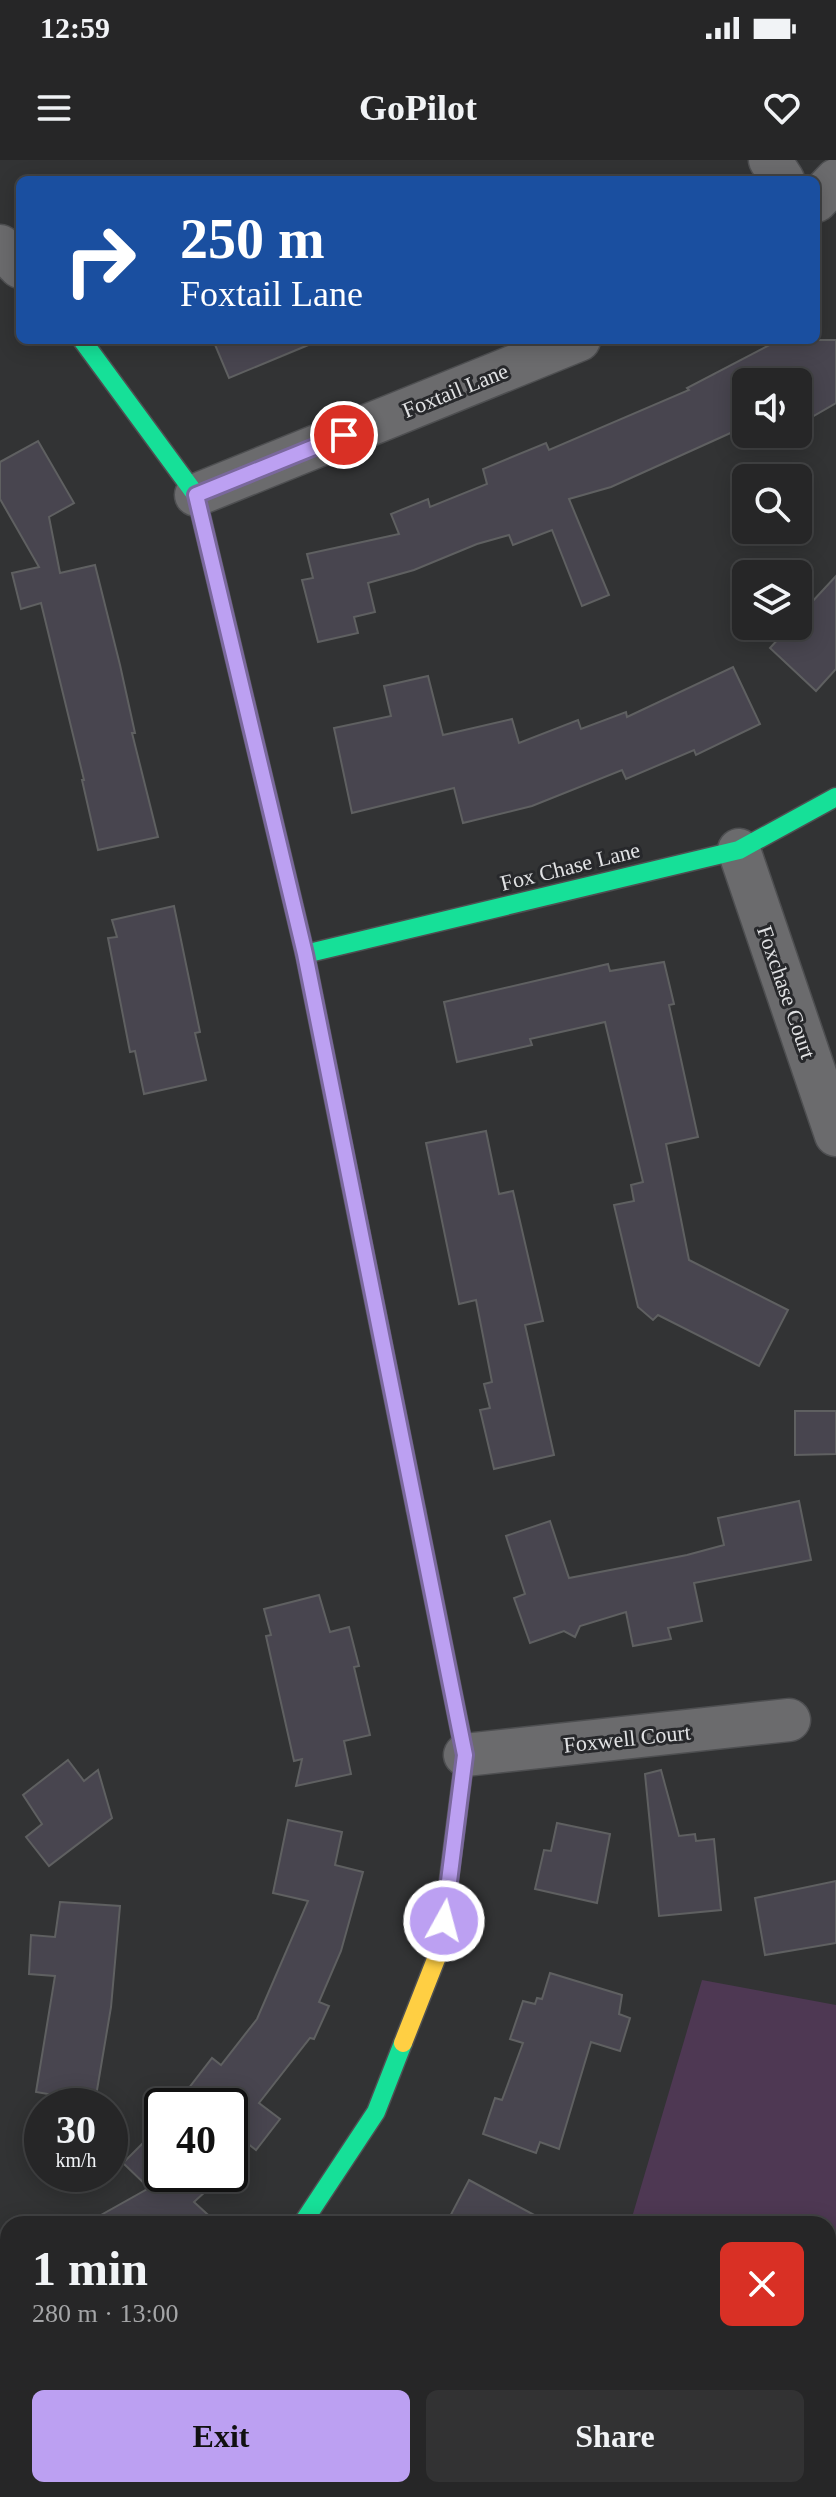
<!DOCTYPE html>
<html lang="en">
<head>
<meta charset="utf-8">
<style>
	:root { --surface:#262627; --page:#323233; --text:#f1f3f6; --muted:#a4a5a7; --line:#424344; --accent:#bca0f2 }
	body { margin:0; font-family:"Times New Roman",serif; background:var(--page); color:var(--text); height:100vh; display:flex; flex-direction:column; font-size:30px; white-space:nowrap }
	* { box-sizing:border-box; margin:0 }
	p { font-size:26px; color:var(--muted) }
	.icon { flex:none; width:44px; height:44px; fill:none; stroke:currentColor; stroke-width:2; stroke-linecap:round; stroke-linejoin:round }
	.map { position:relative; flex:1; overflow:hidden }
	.side { position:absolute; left:0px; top:2056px; width:836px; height:282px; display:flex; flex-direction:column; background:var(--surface); border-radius:24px 24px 0 0; box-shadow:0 4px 20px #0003,0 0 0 2px var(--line) }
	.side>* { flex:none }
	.banner { position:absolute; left:16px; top:16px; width:804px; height:168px; border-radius:12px; box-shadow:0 4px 20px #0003,0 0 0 2px var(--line); background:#1a4fa0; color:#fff; overflow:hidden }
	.tools { position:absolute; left:732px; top:208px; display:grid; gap:16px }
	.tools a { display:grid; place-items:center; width:80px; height:80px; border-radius:12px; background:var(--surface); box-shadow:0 4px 20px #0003,0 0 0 2px var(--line); font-size:40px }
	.speed { position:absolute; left:24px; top:1928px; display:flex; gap:16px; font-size:40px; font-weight:700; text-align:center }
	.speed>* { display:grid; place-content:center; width:104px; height:104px; border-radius:50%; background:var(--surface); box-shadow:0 4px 20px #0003,0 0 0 2px var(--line); line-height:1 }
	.speed small { font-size:20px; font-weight:400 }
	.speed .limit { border:4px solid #111; border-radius:12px; background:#fff; color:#111 }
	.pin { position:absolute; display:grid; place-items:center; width:68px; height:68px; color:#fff; margin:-34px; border:4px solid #fff; border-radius:50%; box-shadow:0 2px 8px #0007 }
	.me { position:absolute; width:88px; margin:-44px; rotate:7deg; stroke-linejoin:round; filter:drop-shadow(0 0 6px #0008) }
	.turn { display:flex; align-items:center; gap:28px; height:168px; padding:0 32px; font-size:36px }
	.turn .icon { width:104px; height:104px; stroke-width:2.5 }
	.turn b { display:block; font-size:56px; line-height:68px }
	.round { display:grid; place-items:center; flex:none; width:84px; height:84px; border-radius:12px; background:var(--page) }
	.overview { display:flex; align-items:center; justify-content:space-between; height:136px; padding:0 32px }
	h1 { font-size:48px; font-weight:700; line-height:60px }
	.action { display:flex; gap:16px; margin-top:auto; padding:16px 32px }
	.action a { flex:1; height:92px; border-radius:12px; background:var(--accent); color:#111; font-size:32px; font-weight:700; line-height:92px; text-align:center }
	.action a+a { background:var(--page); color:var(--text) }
	.status { display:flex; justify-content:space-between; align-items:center; height:56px; padding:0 40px; background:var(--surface); direction:ltr }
	.status svg { height:22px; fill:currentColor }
	header { display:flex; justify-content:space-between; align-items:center; height:104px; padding:0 32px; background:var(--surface); font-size:36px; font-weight:700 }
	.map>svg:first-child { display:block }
	.green { fill:#4e3853 }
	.building { fill:#48454f; stroke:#5f6061; stroke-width:2 }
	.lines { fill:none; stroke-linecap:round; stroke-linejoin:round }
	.street-casing { stroke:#4e4f51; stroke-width:45 }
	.fast-casing { stroke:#4e4f51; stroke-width:21 }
	.slow-casing { stroke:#4e4f51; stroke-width:21 }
	.jam-casing { stroke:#4e4f51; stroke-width:21 }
	.street { stroke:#6b6b6d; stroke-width:42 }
	.fast { stroke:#16e098; stroke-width:18 }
	.slow { stroke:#ffcf43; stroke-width:18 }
	.jam { stroke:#f24e42; stroke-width:18 }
	.route-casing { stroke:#7a689d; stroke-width:20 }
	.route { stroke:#bca0f2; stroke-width:14 }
	.labels { text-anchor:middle; stroke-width:6; stroke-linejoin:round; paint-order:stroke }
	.street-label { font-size:22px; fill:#e1e2e4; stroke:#27282b }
</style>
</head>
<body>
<div class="status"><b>12:59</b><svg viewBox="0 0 49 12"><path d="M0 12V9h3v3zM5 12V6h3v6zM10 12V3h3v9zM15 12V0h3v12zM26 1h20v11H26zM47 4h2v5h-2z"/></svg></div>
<header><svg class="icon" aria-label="menu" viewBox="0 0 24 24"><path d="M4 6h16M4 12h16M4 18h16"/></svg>GoPilot<svg class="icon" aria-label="heart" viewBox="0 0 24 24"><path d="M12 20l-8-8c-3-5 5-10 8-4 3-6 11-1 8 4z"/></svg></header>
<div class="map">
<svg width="836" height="2337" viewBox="0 0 836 2337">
	<rect width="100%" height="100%" fill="#323334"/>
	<g class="green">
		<polygon points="702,1820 836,1845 836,2239 828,2249 828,2064 630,2064"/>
		<polygon points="418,2330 759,2330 753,2337 406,2337"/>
	</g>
	<g class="building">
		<polygon points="213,180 318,180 318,181 229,218"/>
		<polygon points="779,180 836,180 836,243 798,265 798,222 746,222 746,266 611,327 569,339 609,435 582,446 552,370 513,385 509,375 477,384 414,410 368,423 375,452 354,457 358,473 318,482 302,420 313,418 307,394 399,374 391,354 428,339 430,347 487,324 483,309 546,283 549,290 689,230 687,228"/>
		<polygon points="38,281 74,343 49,357 60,413 95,405 120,505 135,573 132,573 158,677 98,690 82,620 84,620 41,443 21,449 12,413 39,407 0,339 0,302"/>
		<polygon points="836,416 836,509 816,531 770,488 790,466 798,466 798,457"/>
		<polygon points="733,507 760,564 696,595 694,590 626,619 622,610 532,646 463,663 454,628 352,653 334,568 391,556 384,526 428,516 443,575 512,559 519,583 578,560 581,569 626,552 627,557"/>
		<polygon points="174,746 200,872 195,873 206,920 144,934 135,891 130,892 108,778 117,777 112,760"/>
		<polygon points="664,802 674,844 669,845 698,977 666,984 689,1100 788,1150 759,1206 658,1155 653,1160 638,1147 614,1045 634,1041 631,1025 643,1022 605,862 530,879 532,885 457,902 444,842 608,804 610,811"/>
		<polygon points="486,971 499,1034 513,1031 543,1161 525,1165 554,1295 494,1309 480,1250 490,1248 484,1224 492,1222 476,1140 459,1144 426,983"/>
		<polygon points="795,1251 836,1251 836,1294 795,1295"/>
		<polygon points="799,1341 811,1400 694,1423 702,1461 668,1468 671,1479 633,1486 626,1452 580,1466 575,1477 564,1471 530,1483 514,1438 525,1434 506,1376 550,1361 569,1418 687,1395 724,1385 718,1358"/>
		<polygon points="319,1435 330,1472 349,1467 359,1506 354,1507 370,1575 344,1581 351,1614 296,1626 302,1599 294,1601 266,1476 271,1475 264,1449"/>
		<polygon points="68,1600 84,1621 98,1610 112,1658 49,1706 26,1677 42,1664 23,1635"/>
		<polygon points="661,1610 679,1676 695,1674 696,1681 714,1679 721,1750 659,1756 645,1614"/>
		<polygon points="288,1660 342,1672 335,1705 363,1712 341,1791 319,1842 329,1846 314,1879 310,1878 259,1943 280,1959 256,1990 235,1974 230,1980 230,1946 175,1946 212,1898 221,1905 257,1859 308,1741 273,1733"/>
		<polygon points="557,1663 610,1674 597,1743 535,1729 544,1690 551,1691"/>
		<polygon points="836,1721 836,1783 765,1795 755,1738"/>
		<polygon points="60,1742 120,1746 111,1847 95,1942 36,1932 55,1816 29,1814 31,1775 55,1777"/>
		<polygon points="550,1813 622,1835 619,1854 630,1858 620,1891 591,1882 559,1989 540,1982 536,1993 483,1974 495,1938 502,1940 523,1883 510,1879 523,1841 535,1844 537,1838 542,1839"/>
		<polygon points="162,1964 162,2014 189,2014 206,2031 194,2042 218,2064 85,2064 149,2028 123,2003"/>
		<polygon points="469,2020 551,2064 446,2064"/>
	</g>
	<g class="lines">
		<g class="street-casing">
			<g id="street">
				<polyline points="770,0 783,20"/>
				<polyline points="816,41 836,20"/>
				<polyline points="0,86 20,107"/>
				<polyline points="196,335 579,180"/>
				<polyline points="739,690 836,975"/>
				<polyline points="465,1595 789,1560"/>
				<polyline points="0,2284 8,2281"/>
			</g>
		</g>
		<g class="fast-casing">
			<g id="fast">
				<polyline points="82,180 196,335 305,794 351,1025"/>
				<polyline points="305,794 739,690 836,637"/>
				<polyline points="302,2064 376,1952 403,1883"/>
			</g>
		</g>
		<g class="slow-casing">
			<polyline id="slow" points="403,1883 440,1789 465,1595 416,1350"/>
		</g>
		<g class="jam-casing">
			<polyline id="jam" points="351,1025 416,1350"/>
		</g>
		<use href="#street" class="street"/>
		<use href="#fast" class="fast"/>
		<use href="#slow" class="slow"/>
		<use href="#jam" class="jam"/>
	</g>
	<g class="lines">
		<g class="route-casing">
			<polyline id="route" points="344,275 196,335 305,794 465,1595 444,1761"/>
		</g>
		<use href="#route" class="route"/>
	</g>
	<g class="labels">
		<g class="street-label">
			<text transform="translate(455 230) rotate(-22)" y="8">Foxtail Lane</text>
			<text transform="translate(570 706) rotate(-14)" y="8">Fox Chase Lane</text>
			<text transform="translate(787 832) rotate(71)" y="8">Foxchase Court</text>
			<text transform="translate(627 1578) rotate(-6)" y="8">Foxwell Court</text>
		</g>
	</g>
</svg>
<div class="tools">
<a><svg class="icon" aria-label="sound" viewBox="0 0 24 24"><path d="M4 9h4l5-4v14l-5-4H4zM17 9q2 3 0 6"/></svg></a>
<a><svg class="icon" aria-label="search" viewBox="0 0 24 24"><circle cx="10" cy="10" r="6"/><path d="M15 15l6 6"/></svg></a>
<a><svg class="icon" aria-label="layers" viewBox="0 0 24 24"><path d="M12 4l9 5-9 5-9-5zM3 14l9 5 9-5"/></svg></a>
</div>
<div class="speed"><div>30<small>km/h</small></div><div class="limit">40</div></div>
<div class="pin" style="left:344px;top:275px;background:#d93025"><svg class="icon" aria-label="arrive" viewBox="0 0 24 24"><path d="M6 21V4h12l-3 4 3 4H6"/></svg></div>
<svg class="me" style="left:444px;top:1761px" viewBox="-20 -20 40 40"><circle r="17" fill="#bca0f2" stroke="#fff" stroke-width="3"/><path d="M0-11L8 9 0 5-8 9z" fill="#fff"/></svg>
<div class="banner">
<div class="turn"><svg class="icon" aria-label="right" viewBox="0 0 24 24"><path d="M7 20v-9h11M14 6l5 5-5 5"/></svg><div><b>250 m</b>Foxtail Lane</div></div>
</div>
<section class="side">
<div class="overview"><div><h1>1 min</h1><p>280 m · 13:00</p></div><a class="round" style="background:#d93025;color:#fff"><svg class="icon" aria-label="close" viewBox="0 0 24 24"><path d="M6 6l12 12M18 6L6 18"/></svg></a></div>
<div class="action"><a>Exit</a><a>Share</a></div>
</section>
</div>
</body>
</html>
